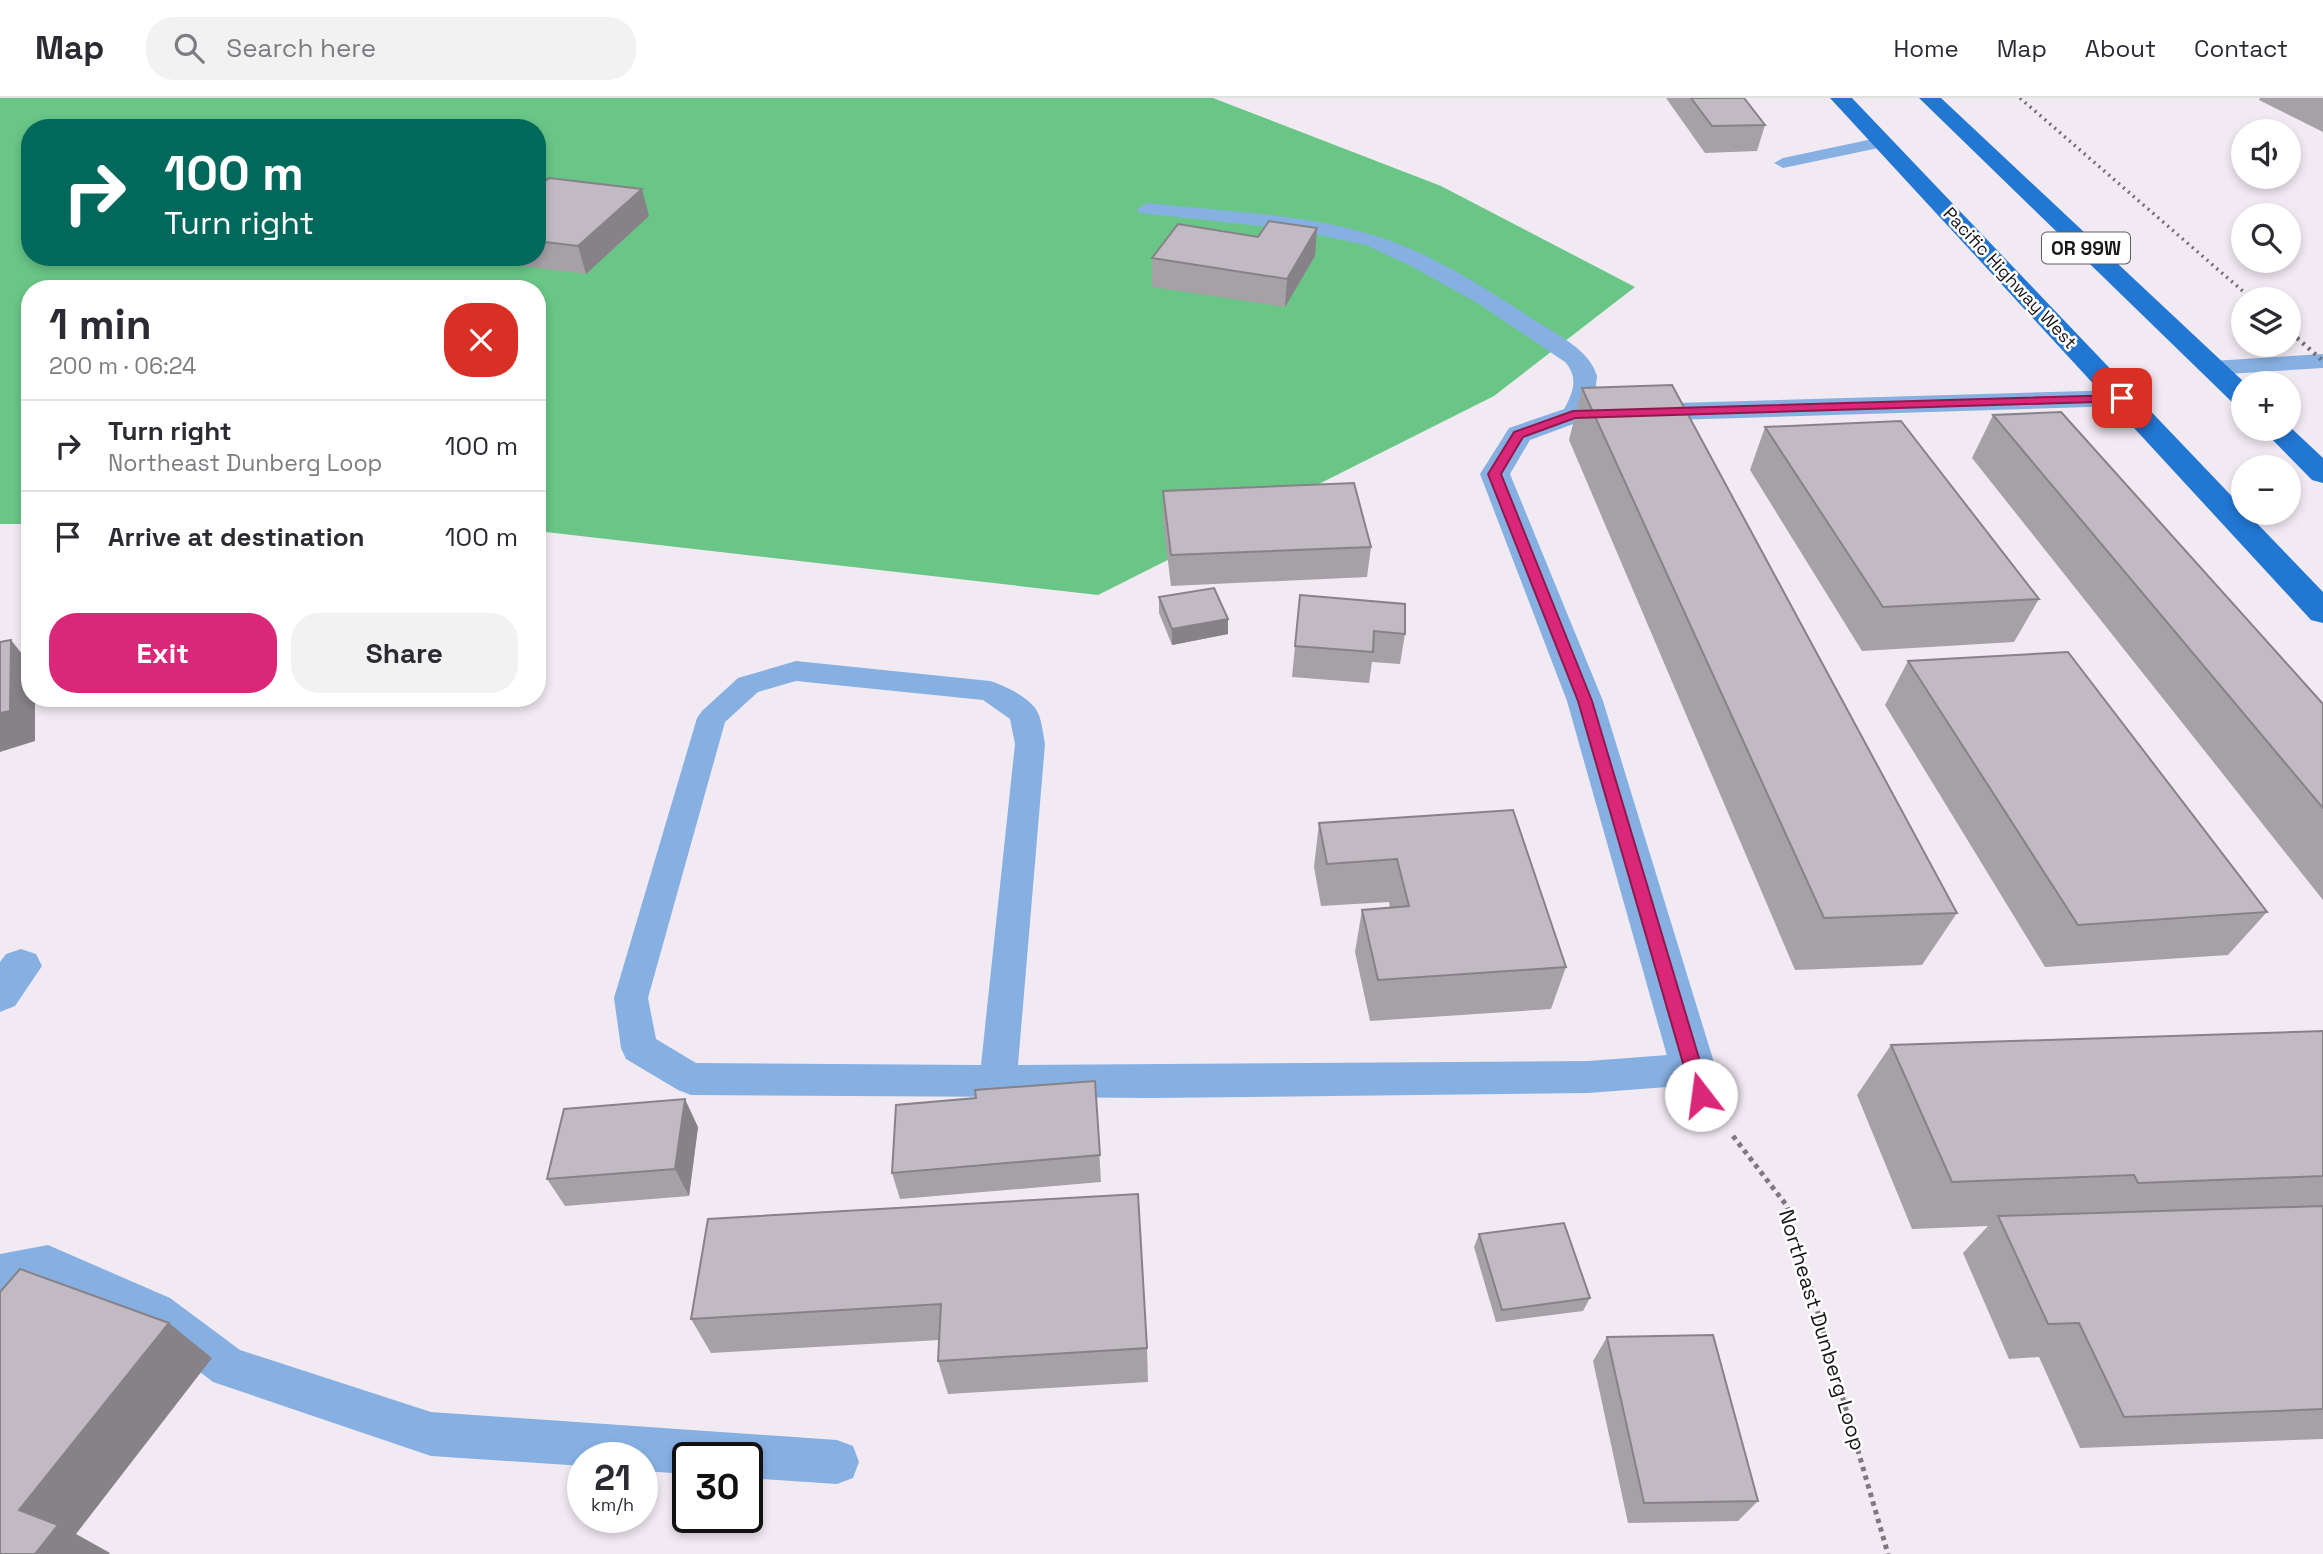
<!DOCTYPE html>
<html lang="en">
<head>
<meta charset="utf-8">
<style>
	:root { --surface:#fff; --page:#f2f2f3; --text:#2b2b33; --muted:#7c7c81; --line:#e1e1e2; --accent:#db2777 }
	body { margin:0; font-family:"Space Grotesk",sans-serif; background:var(--page); color:var(--text); height:100vh; display:flex; flex-direction:column; font-size:26px; white-space:nowrap }
	* { box-sizing:border-box; margin:0 }
	p { font-size:23px; color:var(--muted) }
	.icon { flex:none; width:38px; height:38px; fill:none; stroke:currentColor; stroke-width:2; stroke-linecap:round; stroke-linejoin:round }
	.map { position:relative; flex:1; overflow:hidden }
	.panel { position:absolute; left:21px; top:182px; width:525px; height:427px; display:flex; flex-direction:column; background:var(--surface); border-radius:28px; box-shadow:0 4px 10px #0003 }
	.panel>* { flex:none }
	.guide { position:absolute; left:21px; top:21px; width:525px; height:147px; border-radius:28px; box-shadow:0 4px 10px #0003; background:#00695c; color:#fff; overflow:hidden }
	.tools { position:absolute; left:2231px; top:21px; display:grid; gap:14px }
	.tools a { display:grid; place-items:center; width:70px; height:70px; border-radius:50%; background:var(--surface); box-shadow:0 4px 10px #0003; font-size:35px }
	.speed { position:absolute; left:567px; top:1344px; display:flex; gap:14px; font-size:35px; font-weight:700; text-align:center }
	.speed>* { display:grid; place-content:center; width:91px; height:91px; border-radius:50%; background:var(--surface); box-shadow:0 4px 10px #0003; line-height:1 }
	.speed small { font-size:18px; font-weight:400 }
	.speed .limit { border:4px solid #111; border-radius:10px; background:#fff; color:#111 }
	.pin { position:absolute; display:grid; place-items:center; width:60px; height:60px; color:#fff; margin:-30px; border-radius:14px; box-shadow:0 4px 10px #0006 }
	.me { position:absolute; width:77px; margin:-38px; rotate:345deg; stroke-linejoin:round; filter:drop-shadow(0 0 5px #0008) }
	.turn { display:flex; align-items:center; gap:24px; height:147px; padding:0 28px; font-size:32px }
	.turn .icon { width:91px; height:91px; stroke-width:2.5 }
	.turn b { display:block; font-size:49px; line-height:60px }
	.round { display:grid; place-items:center; flex:none; width:74px; height:74px; border-radius:28px; background:var(--page) }
	.head { display:flex; align-items:center; justify-content:space-between; height:119px; padding:0 28px }
	h1 { font-size:42px; font-weight:700; line-height:52px }
	.action { display:flex; gap:14px; margin-top:auto; padding:14px 28px }
	.action a { flex:1; height:80px; border-radius:28px; background:var(--accent); color:#fff; font-size:28px; font-weight:700; line-height:80px; text-align:center }
	.action a+a { background:var(--page); color:var(--text) }
	ul { padding:0; list-style:none }
	li { display:flex; align-items:center; gap:21px; height:91px; padding:0 28px; border-top:2px solid var(--line) }
	li div { flex:1 }
	li b { display:block; font-size:26px }
	li em { font-style:normal }
	header { display:flex; align-items:center; gap:42px; box-sizing:border-box; height:98px; padding:0 35px; background:var(--surface); border-bottom:2px solid var(--line) }
	header strong { font-size:33px }
	nav { display:flex; gap:38px; margin-inline-start:auto; font-size:24px }
	.search { width:490px; height:63px; background:var(--page); display:flex; align-items:center; gap:18px; box-sizing:border-box; padding:0 24px; border-radius:28px; color:var(--muted); font-size:26px }
	.map>svg:first-child { display:block }
	.forest { fill:#69c686; fill-rule:evenodd }
	.lines { fill:none; stroke-linecap:round; stroke-linejoin:round }
	.path { stroke:#7e797e; stroke-width:5; stroke-dasharray:4.5 4.5; stroke-linecap:butt }
	.lane { fill:#87b0e2; fill-rule:evenodd }
	.street { fill:#87b0e2; fill-rule:evenodd }
	.primary { fill:#2277d3; fill-rule:evenodd }
	.rail-far1 { stroke:#726d72; stroke-width:3.5; stroke-dasharray:2 4.5; stroke-linecap:butt }
	.rail { stroke:#726d72; stroke-width:4.5; stroke-dasharray:2.5 5; stroke-linecap:butt }
	.wall { fill:#a6a0a7 }
	.shaded-wall { fill:#878288 }
	.building { fill:#c1bac2; stroke:#878288; stroke-width:2 }
	.route { fill:#db2777; stroke:#8e194d; stroke-width:2 }
	.labels { text-anchor:middle; stroke-width:5; stroke-linejoin:round; paint-order:stroke }
	.far-street-label { font-size:18px; fill:#191619; stroke:#fff }
	.shield { fill:#fff; stroke:#5e5c5e; stroke-width:2 }
	.shield-label { font-size:19px; font-weight:bold; fill:#191619 }
	.street-label { font-size:21px; fill:#191619; stroke:#fff }
</style>
</head>
<body>
<header>
<strong>Map</strong>
<div class="search"><svg class="icon" aria-label="search" viewBox="0 0 24 24"><circle cx="10" cy="10" r="6"/><path d="M15 15l6 6"/></svg>Search here</div>
<nav><a>Home</a><a>Map</a><a>About</a><a>Contact</a></nav>
</header>
<div class="map">
<svg width="2323" height="1456" viewBox="0 0 2323 1456">
	<rect width="100%" height="100%" fill="#f2eaf3"/>
	<path class="forest" d="M0 0H1213L1441 88 1635 189 1494 298 1098 497 537 433V191H30V426H0ZM30 30H537V159H30Z"/>
	<g class="lines">
		<polyline class="path" points="1733,1038 1787,1108 1888,1456"/>
		<g class="lane">
			<polygon points="1882,39 1888,40 1891,44 1888,48 1783,70 1774,65 1783,60"/>
			<path d="M1147 105C1224 114 1305 115 1379 139 1431 155 1489 192 1534 222 1555 235 1590 252 1597 278L1595 295 1581 322H1565L1561 317C1571 298 1581 282 1565 264L1479 206 1411 168 1366 147 1289 131 1140 115 1137 111Z"/>
			<polygon points="2323,256 2323,270 2212,277 2204,275 2201,270 2204,265 2212,263"/>
			<path d="M796 563 990 583C1004 587 1030 600 1037 613 1042 622 1043 636 1045 646L1018 967 1588 963 1694 955 1707 960 1712 971 1707 982 1694 987 1588 995 1153 1000 691 997 678 992 626 961 621 950 614 900 697 620 702 613 738 580ZM796 583 983 602 1010 621 1015 646 981 967 696 965 656 941 648 900 725 624 758 594Z"/>
			<polygon points="48,1147 170,1200 240,1252 431,1314 837,1342 853,1348 859,1364 853,1380 837,1386 747,1380 747,1360 688,1360 688,1376 642,1373 642,1360 583,1360 583,1368 431,1358 213,1284 140,1228 47,1185 0,1194 0,1156"/>
		</g>
		<g class="street">
			<polygon points="2122,292 2132,294 2136,300 2132,306 2122,308 1576,325 1530,342 1510,376 1603,603 1724,997 1717,1011 1701,1017 1685,1011 1678,997 1567,603 1480,376 1509,330 1573,308"/>
			<polygon points="21,851 36,856 42,868 15,908 0,914 0,864 6,856"/>
		</g>
		<g class="primary">
			<polygon points="1830,0 1852,0 2244,411 2244,415 2247,415 2323,494 2323,525 2311,522"/>
			<polygon points="1919,0 1941,0 2245,285 2244,308 2234,306"/>
			<polygon points="2289,328 2323,360 2323,385 2312,382 2262,331 2289,331"/>
		</g>
		<g class="rail-far1">
			<polyline points="2020,0 2252,201"/>
			<polyline points="2289,233 2299,242"/>
		</g>
		<polyline class="rail" points="2297,240 2323,263"/>
	</g>
	<g class="wall">
		<polygon points="1666,0 1744,0 1765,27 1757,53 1705,55"/>
		<polygon points="2260,0 2323,0 2323,34 2259,2"/>
		<polygon points="537,90 649,118 586,176 491,164 489,159 537,159"/>
		<polygon points="1317,130 1315,158 1285,209 1152,189 1152,160 1258,139"/>
		<polygon points="1582,290 1957,815 1922,867 1795,872 1569,342"/>
		<polygon points="1993,317 2323,606 2323,802 1972,360"/>
		<polygon points="1765,329 2039,501 2014,544 1862,553 1750,372"/>
		<polygon points="1163,393 1371,449 1367,479 1171,488 1163,423"/>
		<polygon points="1300,497 1405,536 1400,566 1372,564 1369,585 1292,579"/>
		<polygon points="1159,499 1228,536 1172,547 1159,515"/>
		<polygon points="1908,563 2267,814 2228,857 2045,869 1885,607"/>
		<polygon points="1513,712 1566,869 1551,911 1370,923 1355,854 1362,812 1390,810 1389,804 1321,808 1314,769 1319,725"/>
		<polygon points="2323,933 2323,1341 2080,1350 2039,1259 2009,1261 1963,1155 1988,1128 1912,1131 1857,997 1891,947"/>
		<polygon points="1095,983 1101,1084 900,1101 892,1075 976,1000"/>
		<polygon points="698,1029 689,1098 565,1108 547,1081"/>
		<polygon points="708,1121 1147,1250 1148,1284 948,1296 938,1263 939,1242 711,1255 691,1221"/>
		<polygon points="1479,1136 1590,1200 1583,1213 1496,1224 1474,1149"/>
		<polygon points="1607,1239 1758,1403 1738,1423 1628,1425 1593,1263"/>
	</g>
	<g class="shaded-wall">
		<polygon points="642,91 649,118 586,176 578,148"/>
		<polygon points="1317,130 1315,158 1285,209 1287,181"/>
		<polygon points="1228,521 1228,536 1172,547 1172,531"/>
		<polygon points="11,542 30,566 30,600 35,600 35,643 0,654 0,615"/>
		<polygon points="685,1001 698,1029 689,1098 675,1071"/>
		<polygon points="169,1225 212,1260 76,1436 110,1455 109,1456 35,1456 19,1412"/>
	</g>
	<g class="building">
		<polygon points="1691,0 1744,0 1765,27 1712,28"/>
		<polygon points="549,80 642,91 578,148 537,143 537,90"/>
		<polygon points="1269,123 1317,130 1287,181 1152,160 1178,126 1258,139"/>
		<polygon points="1672,287 1957,815 1824,820 1582,290"/>
		<polygon points="2061,314 2323,606 2323,710 1993,317"/>
		<polygon points="1901,323 2039,501 1883,509 1765,329"/>
		<polygon points="1354,385 1371,449 1171,457 1163,393"/>
		<polygon points="1214,490 1228,521 1172,531 1159,499"/>
		<polygon points="1300,497 1405,506 1405,536 1374,533 1373,554 1295,548"/>
		<polygon points="11,542 10,613 0,615 0,544"/>
		<polygon points="2068,554 2267,814 2078,827 1908,563"/>
		<polygon points="1513,712 1566,869 1378,882 1362,812 1409,808 1397,761 1327,766 1319,725"/>
		<polygon points="2323,933 2323,1078 2138,1085 2134,1077 1952,1084 1891,947"/>
		<polygon points="1095,983 1100,1057 892,1075 896,1007 976,1000 975,992"/>
		<polygon points="685,1001 675,1071 547,1081 564,1011"/>
		<polygon points="1138,1096 1147,1250 938,1263 941,1206 691,1221 708,1121"/>
		<polygon points="2323,1108 2323,1311 2124,1319 2079,1225 2048,1226 1998,1118"/>
		<polygon points="1564,1125 1590,1200 1502,1212 1479,1136"/>
		<polygon points="20,1171 169,1225 19,1412 58,1427 35,1456 0,1456 0,1194"/>
		<polygon points="1713,1237 1758,1403 1644,1405 1607,1239"/>
	</g>
	<polygon class="route" points="2122,297 2128,300 2127,303 1575,320 1523,339 1501,376 1592,603 1710,997 1707,1003 1701,1005 1694,1003 1578,603 1488,376 1514,334 1573,313"/>
	<g class="labels">
		<g class="far-street-label">
			<text transform="translate(2010 180) rotate(47)" y="6">Pacific Highway West</text>
		</g>
		<rect class="shield" x="2042" y="134.5" width="88" height="31" rx="5"/>
		<g class="shield-label">
			<text x="2086" y="157">OR 99W</text>
		</g>
		<g class="street-label">
			<text transform="translate(1822 1232) rotate(73)" y="7">Northeast Dunberg Loop</text>
		</g>
	</g>
</svg>
<div class="tools">
<a><svg class="icon" aria-label="sound" viewBox="0 0 24 24"><path d="M4 9h4l5-4v14l-5-4H4zM17 9q2 3 0 6"/></svg></a>
<a><svg class="icon" aria-label="search" viewBox="0 0 24 24"><circle cx="10" cy="10" r="6"/><path d="M15 15l6 6"/></svg></a>
<a><svg class="icon" aria-label="layers" viewBox="0 0 24 24"><path d="M12 4l9 5-9 5-9-5zM3 14l9 5 9-5"/></svg></a>
<a>+</a>
<a>−</a>
</div>
<div class="speed"><div>21<small>km/h</small></div><div class="limit">30</div></div>
<div class="pin" style="left:2122px;top:300px;background:#d93025"><svg class="icon" aria-label="arrive" viewBox="0 0 24 24"><path d="M6 21V4h12l-3 4 3 4H6"/></svg></div>
<svg class="me" style="left:1701px;top:997px" viewBox="-20 -20 40 40"><circle r="19" fill="#fff"/><path d="M0-13L10 11 0 6-10 11z" fill="#db2777"/></svg>
<div class="guide">
<div class="turn"><svg class="icon" aria-label="right" viewBox="0 0 24 24"><path d="M7 20v-9h11M14 6l5 5-5 5"/></svg><div><b>100 m</b>Turn right</div></div>
</div>
<section class="panel">
<div class="head"><div><h1>1 min</h1><p>200 m · 06:24</p></div><a class="round" style="background:#d93025;color:#fff"><svg class="icon" aria-label="close" viewBox="0 0 24 24"><path d="M6 6l12 12M18 6L6 18"/></svg></a></div>
<ul>
<li><svg class="icon" aria-label="right" viewBox="0 0 24 24"><path d="M7 20v-9h11M14 6l5 5-5 5"/></svg><div><b>Turn right</b><p>Northeast Dunberg Loop</p></div><em>100 m</em></li>
<li><svg class="icon" aria-label="arrive" viewBox="0 0 24 24"><path d="M6 21V4h12l-3 4 3 4H6"/></svg><div><b>Arrive at destination</b></div><em>100 m</em></li>
</ul>
<div class="action"><a>Exit</a><a>Share</a></div>
</section>
</div>
</body>
</html>
